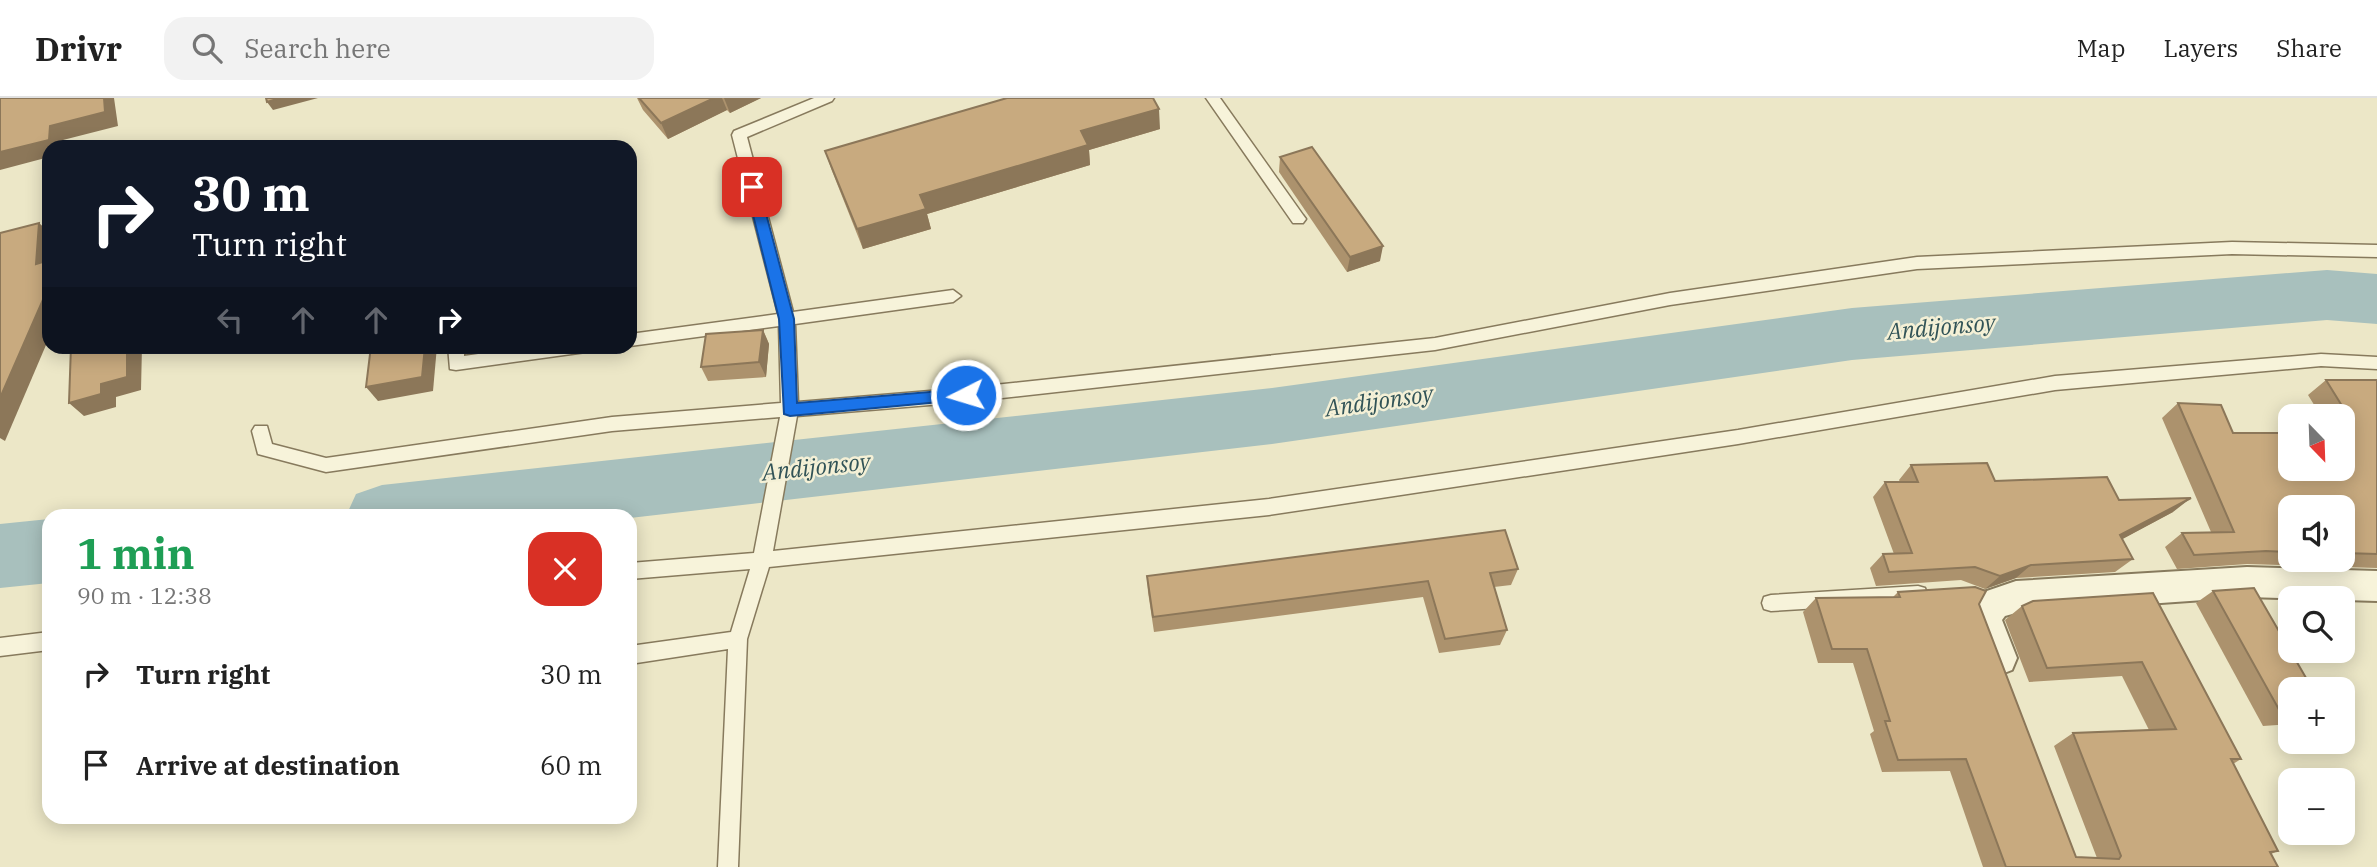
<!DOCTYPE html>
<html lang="en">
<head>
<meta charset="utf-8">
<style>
	:root { --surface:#fff; --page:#f2f2f2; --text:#222; --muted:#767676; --line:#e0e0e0 }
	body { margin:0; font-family:"IBM Plex Serif",serif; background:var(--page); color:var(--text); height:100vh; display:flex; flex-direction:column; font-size:26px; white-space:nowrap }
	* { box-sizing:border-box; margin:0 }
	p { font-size:23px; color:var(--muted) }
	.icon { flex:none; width:38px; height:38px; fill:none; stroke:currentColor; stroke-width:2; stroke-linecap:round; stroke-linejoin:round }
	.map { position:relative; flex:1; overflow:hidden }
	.side { position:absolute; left:42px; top:411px; width:595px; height:315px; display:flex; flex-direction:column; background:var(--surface); border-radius:21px; box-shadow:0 4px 18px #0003 }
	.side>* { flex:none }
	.banner { position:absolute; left:42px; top:42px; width:595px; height:214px; border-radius:21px; box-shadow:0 4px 18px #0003; background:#111827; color:#fff; overflow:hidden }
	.needle { width:46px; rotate:157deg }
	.fabs { position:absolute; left:2278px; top:306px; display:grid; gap:14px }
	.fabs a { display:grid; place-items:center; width:77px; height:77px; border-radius:14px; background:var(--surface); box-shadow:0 4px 18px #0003; font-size:35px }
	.pin { position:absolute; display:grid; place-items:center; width:60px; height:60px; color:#fff; margin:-30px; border-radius:14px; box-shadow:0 4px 10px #0006 }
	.me { position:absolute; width:77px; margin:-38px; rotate:265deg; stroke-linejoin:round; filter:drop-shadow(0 0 5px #0008) }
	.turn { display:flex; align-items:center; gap:24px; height:147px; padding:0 35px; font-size:32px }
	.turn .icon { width:91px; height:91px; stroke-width:2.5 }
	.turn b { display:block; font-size:49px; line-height:60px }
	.lanes { display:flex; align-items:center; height:66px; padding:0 35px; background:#0003; justify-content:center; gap:35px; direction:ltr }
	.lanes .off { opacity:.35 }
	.round { display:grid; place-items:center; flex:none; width:74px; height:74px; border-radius:21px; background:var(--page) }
	.summary { display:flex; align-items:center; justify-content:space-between; height:119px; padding:0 35px }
	h1 { font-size:42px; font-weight:700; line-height:52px; color:#1e9e55 }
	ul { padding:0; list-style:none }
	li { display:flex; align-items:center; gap:21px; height:91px; padding:0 35px }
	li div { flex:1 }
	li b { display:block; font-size:26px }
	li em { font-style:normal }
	header { display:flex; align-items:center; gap:42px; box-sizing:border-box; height:98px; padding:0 35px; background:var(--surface); border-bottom:2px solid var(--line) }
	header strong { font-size:33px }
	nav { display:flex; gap:38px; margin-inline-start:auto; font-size:24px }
	.search { width:490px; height:63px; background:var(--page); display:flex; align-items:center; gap:18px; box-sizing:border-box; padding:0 24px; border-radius:21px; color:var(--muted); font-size:26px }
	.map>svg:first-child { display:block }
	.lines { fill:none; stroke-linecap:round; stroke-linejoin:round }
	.river { fill:#a8c0bd; fill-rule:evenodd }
	.lane-casing { stroke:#877a5d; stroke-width:3 }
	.street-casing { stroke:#877a5d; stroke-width:4 }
	.lane { fill:#f7f3da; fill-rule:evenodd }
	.street { fill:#f7f3da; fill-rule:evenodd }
	.wall { fill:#ac926d; fill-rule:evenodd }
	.shaded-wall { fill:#8c7759 }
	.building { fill:#c8aa7f; stroke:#8c7759; stroke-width:2 }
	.route { fill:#1a73e8; stroke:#114b97; stroke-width:2 }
	.labels { text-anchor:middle; stroke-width:5; stroke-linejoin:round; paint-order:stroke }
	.water-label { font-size:23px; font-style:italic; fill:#315357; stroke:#f4f0d6 }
</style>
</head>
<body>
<header>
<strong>Drivr</strong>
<div class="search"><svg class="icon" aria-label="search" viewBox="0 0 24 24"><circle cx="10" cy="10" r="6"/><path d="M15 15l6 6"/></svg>Search here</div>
<nav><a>Map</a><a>Layers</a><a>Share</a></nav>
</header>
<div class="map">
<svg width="2377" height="769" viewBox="0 0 2377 769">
	<rect width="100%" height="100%" fill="#ece7c7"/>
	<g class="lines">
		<g class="river">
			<polygon points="2327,172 2377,176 2377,226 2327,222 1852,262 1272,346 630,420 630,418 346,418 356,396 382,387 1272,290 1852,210"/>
			<polygon points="49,421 49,485 0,490 0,426"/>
		</g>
		<g class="lane-casing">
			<g id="lane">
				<polygon points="814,0 834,0 832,3 747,39 793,214 953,192 961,198 953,204 795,226 798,304 966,290 1435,240 1670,195 1917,159 2232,144 2377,147 2377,159 2232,156 1917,171 1670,207 1435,252 966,304 797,318 773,453 1269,401 1738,332 2055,278 2321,256 2377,259 2377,271 2321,268 2055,292 1738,346 1269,417 769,469 747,541 738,769 718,769 728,551 630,566 630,548 731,534 750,471 630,481 630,465 754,455 780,319 612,333 326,374 258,356 252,333 255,328 267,328 272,346 326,360 612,319 781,305 779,228 630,248 630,236 778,216 732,37 734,33"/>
				<polygon points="1206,0 1220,0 1303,117 1306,121 1303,125 1293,125"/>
				<polygon points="448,248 464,248 464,258 536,248 594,248 586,254 456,272 450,271"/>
				<polygon points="1918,488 1925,490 1927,496 1925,502 1918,504 1771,513 1764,511 1762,505 1764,499 1771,497"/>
				<polygon points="49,534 49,552 0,558 0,540"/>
			</g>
		</g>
		<g class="street-casing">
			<polygon id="street" points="2247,469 2377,473 2377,503 2247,499 2016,515 2005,518 2002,522 2017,560 2012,572 1999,577 1986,572 1966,520 1981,495 2016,483"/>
		</g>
		<use href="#lane" class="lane"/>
		<use href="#street" class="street"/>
	</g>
	<g class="wall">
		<polygon points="637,0 761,0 730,15 727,12 668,41 643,12"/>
		<polygon points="1160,31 1089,52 1090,67 927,116 931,131 863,151 832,73 825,53"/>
		<polygon points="1280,59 1380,163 1347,174 1279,74"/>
		<polygon points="763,232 769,246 766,279 708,283 701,269"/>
		<path d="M2326 282H2377V470L2247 466 2177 471 2165 449 2182 435 2211 434 2162 320 2178 305 2233 335 2343 371V318H2321L2308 297ZM2291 410H2343V462H2291Z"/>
		<polygon points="1911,367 1995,383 2119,402 2173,414 2122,441 2133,461 2115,474 2016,480 1985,491 1961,482 1876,488 1870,470 1883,456 1894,456 1873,399 1885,384 1900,384 1899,382"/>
		<polygon points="1518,471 1511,487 1494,489 1507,532 1500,547 1439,555 1423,499 1154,534 1148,494 1147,478"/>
		<polygon points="2213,493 2291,592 2291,626 2263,628 2196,505"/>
		<polygon points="1898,494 1979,506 2076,759 2097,760 2054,648 2073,635 2149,632 2122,578 2029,584 2005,522 2022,508 2153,495 2241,661 2233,666 2278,753 2271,756 2278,769 1983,769 1950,673 1882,674 1870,636 1874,633 1853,565 1818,565 1803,514 1816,500 1893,499"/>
	</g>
	<g class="shaded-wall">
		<polygon points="104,0 114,0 118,28 63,42 63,49 49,49 49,59 0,72 0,54"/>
		<polygon points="280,0 318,0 273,12 267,4"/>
		<polygon points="714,0 722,0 727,12 668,41 661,25"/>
		<polygon points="724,0 761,0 730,15"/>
		<polygon points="1159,11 1160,31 1089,52 1090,67 927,116 931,131 863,151 857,131 920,97 1081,33"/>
		<polygon points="39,125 49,134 49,177 36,166"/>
		<polygon points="1383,148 1380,163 1347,174 1350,159"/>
		<polygon points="49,188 49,240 5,343 0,340 0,300"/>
		<polygon points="763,232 769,246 766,279 759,264"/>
		<polygon points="127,248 142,248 141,292 116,299 116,309 84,318 69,305"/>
		<polygon points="425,248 437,248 433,293 378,303 366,289"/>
		<polygon points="2191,400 2173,414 2104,451 2120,437"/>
		<polygon points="2031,467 2016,480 1985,491 2000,478"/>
	</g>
	<g class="building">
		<polygon points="0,0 104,0 105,14 50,28 49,42 0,54"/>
		<polygon points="266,0 280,0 267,4"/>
		<polygon points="639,0 714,0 661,25"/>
		<polygon points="1007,0 1153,0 1159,11 1081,33 1088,47 920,97 926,111 857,131 825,53"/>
		<polygon points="1312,49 1383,148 1350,159 1280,59"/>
		<polygon points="39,125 36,166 49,162 49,188 0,300 0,135"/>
		<polygon points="763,232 759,264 701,269 706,236"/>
		<polygon points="71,248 127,248 127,279 101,286 101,296 69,305"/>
		<polygon points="371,248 425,248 422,279 366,289"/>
		<polygon points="2326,282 2377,282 2377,456 2343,455 2343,410 2291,410 2291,454 2266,453 2194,457 2182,435 2234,434 2178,305 2221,307 2233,335 2291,335 2291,371 2343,371 2343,336 2346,336 2343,332 2343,324 2352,324"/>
		<polygon points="1987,365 1995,383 2107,379 2119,402 2191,400 2120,437 2133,461 2031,467 2000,478 1975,469 1889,474 1883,456 1912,455 1885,384 1918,384 1911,367"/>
		<polygon points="1505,432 1518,471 1490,475 1507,532 1445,541 1428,483 1153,519 1147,478"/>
		<polygon points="1975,489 1986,493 1979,506 2076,759 2119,761 2121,758 2073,635 2176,631 2142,564 2047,570 2022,508 2033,503 2153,495 2241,661 2231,661 2278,753 2270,754 2278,769 2006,769 1966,661 1898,662 1885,623 1890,623 1867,551 1832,551 1816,500 1900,499 1898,494"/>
		<polygon points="2254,490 2313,592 2291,592 2291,617 2282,617 2213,493"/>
	</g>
	<polygon class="route" points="752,85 759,89 794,221 797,305 966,291 972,293 974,297 972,301 790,318 784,316 779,221 746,89"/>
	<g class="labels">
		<g class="water-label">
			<text transform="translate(1941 229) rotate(-5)" y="8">Andijonsoy</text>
			<text transform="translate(1379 303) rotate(-8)" y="8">Andijonsoy</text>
			<text transform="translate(816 369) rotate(-6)" y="8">Andijonsoy</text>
		</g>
	</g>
</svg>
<div class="fabs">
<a><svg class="needle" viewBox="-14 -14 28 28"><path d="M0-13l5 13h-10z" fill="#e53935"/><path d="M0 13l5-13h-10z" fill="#767676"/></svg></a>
<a><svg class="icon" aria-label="sound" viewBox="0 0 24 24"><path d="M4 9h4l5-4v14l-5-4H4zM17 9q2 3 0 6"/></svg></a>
<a><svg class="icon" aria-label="search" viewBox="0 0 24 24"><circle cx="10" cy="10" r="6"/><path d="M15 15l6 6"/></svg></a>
<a>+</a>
<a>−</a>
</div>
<div class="pin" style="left:752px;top:89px;background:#d93025"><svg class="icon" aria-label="arrive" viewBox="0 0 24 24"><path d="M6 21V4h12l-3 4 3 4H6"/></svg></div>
<svg class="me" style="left:966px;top:297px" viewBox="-20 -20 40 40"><circle r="17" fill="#1a73e8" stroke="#fff" stroke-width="3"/><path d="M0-11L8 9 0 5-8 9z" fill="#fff"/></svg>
<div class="banner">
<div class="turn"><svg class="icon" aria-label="right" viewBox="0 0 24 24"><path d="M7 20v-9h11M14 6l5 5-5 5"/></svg><div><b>30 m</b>Turn right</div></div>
<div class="lanes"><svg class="icon off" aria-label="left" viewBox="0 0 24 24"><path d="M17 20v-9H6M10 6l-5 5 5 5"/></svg><svg class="icon off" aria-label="ahead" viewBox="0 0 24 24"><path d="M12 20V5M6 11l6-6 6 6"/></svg><svg class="icon off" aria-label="ahead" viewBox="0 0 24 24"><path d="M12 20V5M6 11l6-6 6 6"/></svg><svg class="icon" aria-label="right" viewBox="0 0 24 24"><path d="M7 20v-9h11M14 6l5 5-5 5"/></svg></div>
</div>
<section class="side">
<div class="summary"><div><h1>1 min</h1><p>90 m · 12:38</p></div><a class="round" style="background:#d93025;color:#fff"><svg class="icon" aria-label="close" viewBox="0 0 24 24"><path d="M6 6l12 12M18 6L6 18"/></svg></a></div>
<ul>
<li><svg class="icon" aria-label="right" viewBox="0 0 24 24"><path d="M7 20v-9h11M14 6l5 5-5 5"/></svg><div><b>Turn right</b></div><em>30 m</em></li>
<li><svg class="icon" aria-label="arrive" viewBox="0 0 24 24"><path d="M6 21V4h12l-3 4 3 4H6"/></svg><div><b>Arrive at destination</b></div><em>60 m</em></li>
</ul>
</section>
</div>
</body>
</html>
